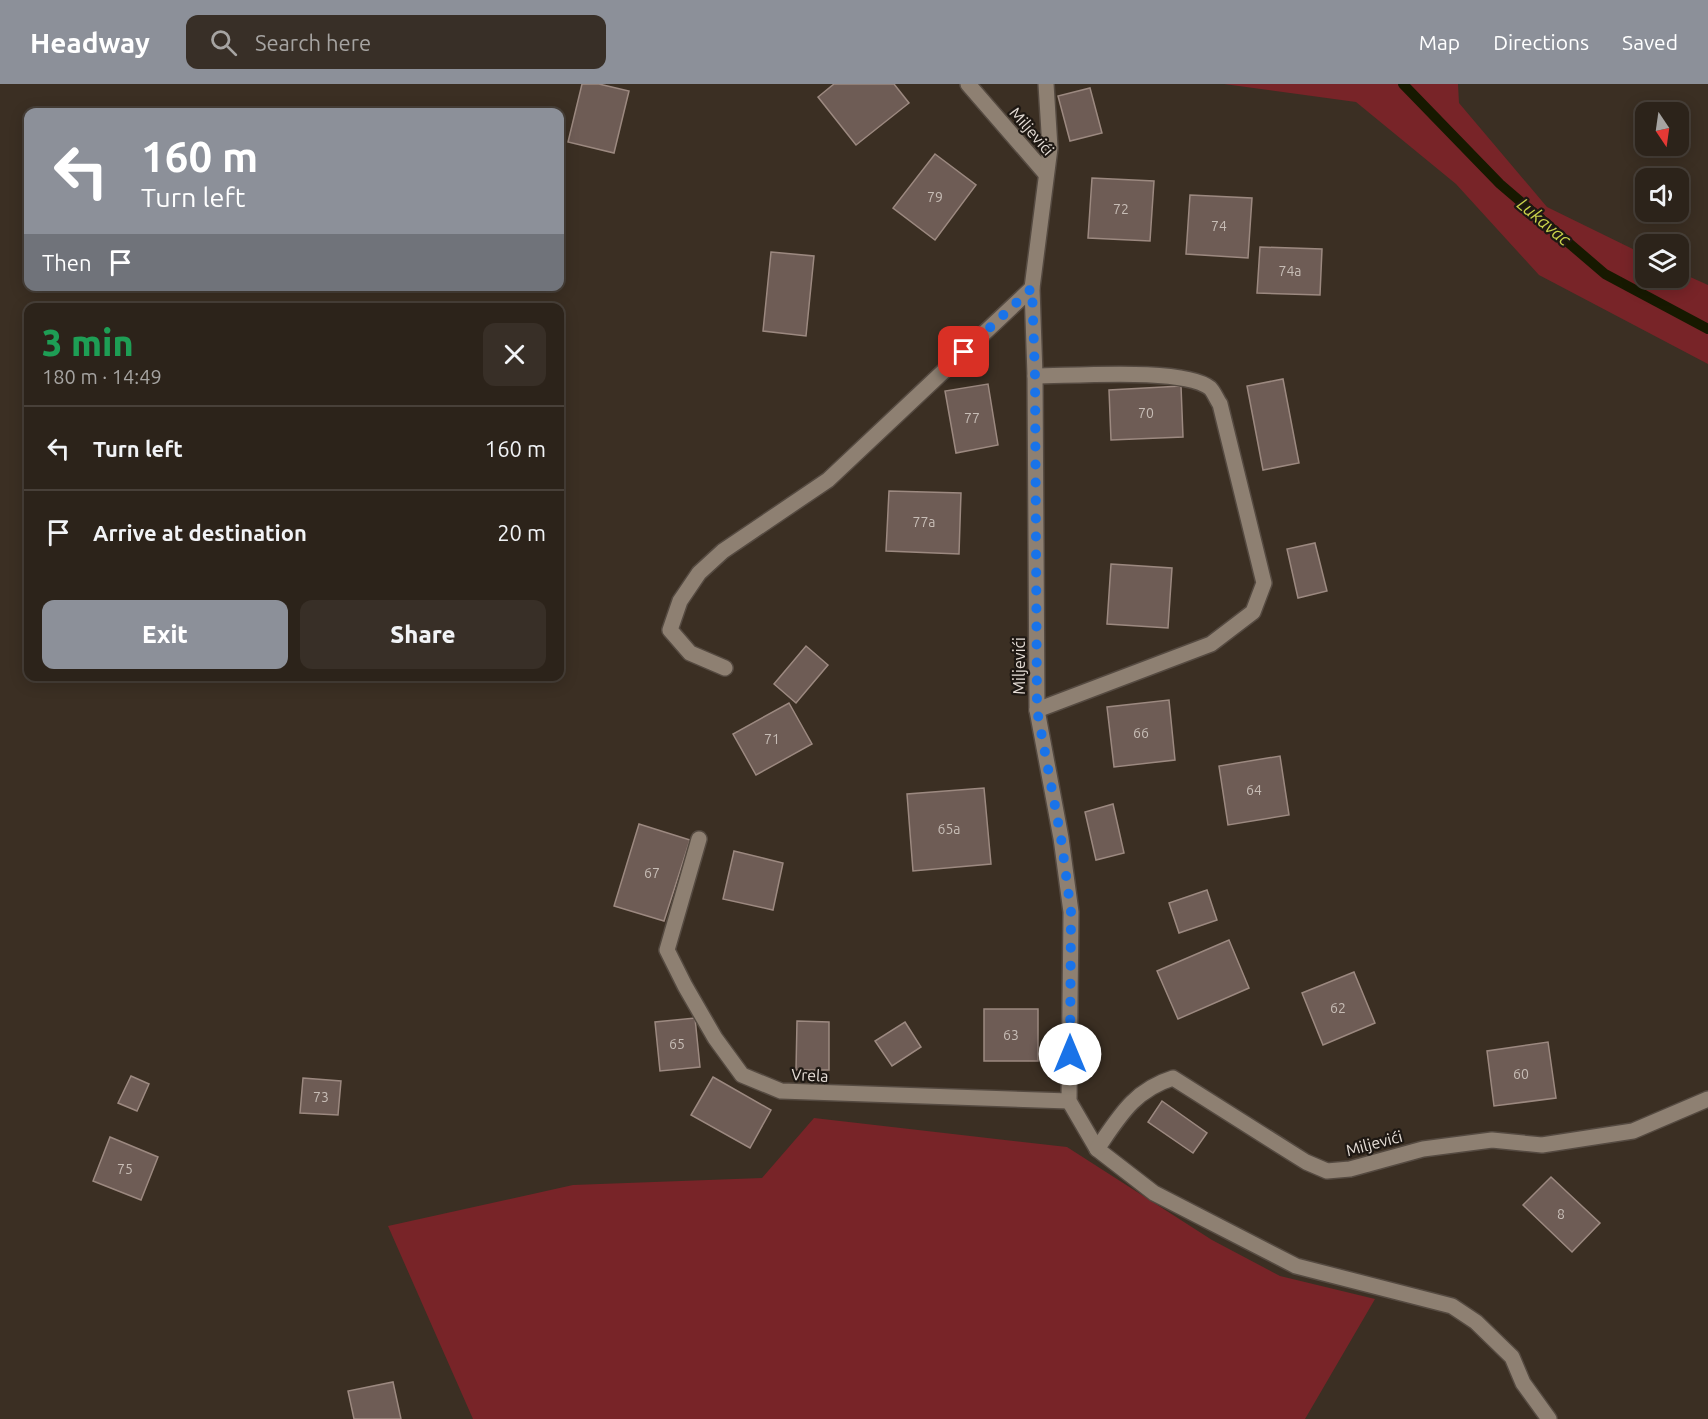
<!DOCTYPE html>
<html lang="en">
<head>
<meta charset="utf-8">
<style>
	:root { --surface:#2c231a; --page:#382f27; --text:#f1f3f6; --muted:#a6a4a2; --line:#484039; --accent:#8c9099 }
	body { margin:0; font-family:Ubuntu,sans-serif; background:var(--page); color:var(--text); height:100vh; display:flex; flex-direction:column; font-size:22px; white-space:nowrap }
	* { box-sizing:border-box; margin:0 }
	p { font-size:20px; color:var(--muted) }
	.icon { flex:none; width:33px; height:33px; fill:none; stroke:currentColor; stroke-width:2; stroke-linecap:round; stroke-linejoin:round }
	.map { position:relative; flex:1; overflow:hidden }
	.side { position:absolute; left:24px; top:219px; width:540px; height:378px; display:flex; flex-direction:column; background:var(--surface); border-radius:12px; box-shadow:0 3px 15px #0003,0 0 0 2px var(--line) }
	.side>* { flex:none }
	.top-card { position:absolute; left:24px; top:24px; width:540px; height:183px; border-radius:12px; box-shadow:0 3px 15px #0003,0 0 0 2px var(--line); background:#8c9099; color:#fff; overflow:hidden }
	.needle { width:39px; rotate:167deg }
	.tools { position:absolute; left:1635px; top:18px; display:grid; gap:12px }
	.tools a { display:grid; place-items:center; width:54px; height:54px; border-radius:12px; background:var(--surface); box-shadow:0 3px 15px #0003,0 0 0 2px var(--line); font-size:30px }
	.pin { position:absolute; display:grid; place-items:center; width:51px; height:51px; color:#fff; margin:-26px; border-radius:12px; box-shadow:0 3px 9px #0006 }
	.me { position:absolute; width:66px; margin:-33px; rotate:0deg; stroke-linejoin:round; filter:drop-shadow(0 0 4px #0008) }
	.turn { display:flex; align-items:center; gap:21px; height:126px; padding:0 18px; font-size:27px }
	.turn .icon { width:78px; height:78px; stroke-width:2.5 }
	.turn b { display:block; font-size:42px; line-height:51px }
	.then { display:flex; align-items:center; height:57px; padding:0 18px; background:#0003; gap:12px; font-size:22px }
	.round { display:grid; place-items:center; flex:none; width:63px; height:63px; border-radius:12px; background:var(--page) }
	.summary { display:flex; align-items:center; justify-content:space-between; height:102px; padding:0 18px }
	h1 { font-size:36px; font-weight:800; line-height:45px; color:#1e9e55 }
	.cta { display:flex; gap:12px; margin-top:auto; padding:12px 18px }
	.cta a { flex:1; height:69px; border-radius:12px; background:var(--accent); color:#fff; font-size:24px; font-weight:800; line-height:69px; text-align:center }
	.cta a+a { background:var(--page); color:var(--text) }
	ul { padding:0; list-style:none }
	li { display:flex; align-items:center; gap:18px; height:84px; padding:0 18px; border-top:2px solid var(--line) }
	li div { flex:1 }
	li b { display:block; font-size:22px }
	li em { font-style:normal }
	header { display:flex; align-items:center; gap:36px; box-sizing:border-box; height:84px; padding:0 30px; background:var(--accent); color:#fff }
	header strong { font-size:28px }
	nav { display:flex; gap:33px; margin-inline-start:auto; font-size:21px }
	.search { width:420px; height:54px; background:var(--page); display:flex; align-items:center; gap:15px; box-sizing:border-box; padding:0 21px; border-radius:12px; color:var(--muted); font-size:22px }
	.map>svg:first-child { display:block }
	.green { fill:#782428 }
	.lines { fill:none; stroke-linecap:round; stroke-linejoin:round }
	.stream { stroke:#171900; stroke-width:10 }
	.building { fill:#6e5c55; stroke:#9c8980; stroke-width:1.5 }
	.minor-casing { stroke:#554a41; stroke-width:18 }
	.minor { stroke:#8e8072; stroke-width:15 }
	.route { stroke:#1a73e8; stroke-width:10; stroke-dasharray:0 18 }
	.labels { text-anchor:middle; stroke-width:4.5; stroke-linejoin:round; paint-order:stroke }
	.number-label { font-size:14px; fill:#c7bdb6 }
	.street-label { font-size:16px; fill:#e5ddd6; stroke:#1e1813 }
	.water-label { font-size:18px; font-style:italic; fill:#cad34a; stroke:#1e1813 }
</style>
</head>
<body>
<header>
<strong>Headway</strong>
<div class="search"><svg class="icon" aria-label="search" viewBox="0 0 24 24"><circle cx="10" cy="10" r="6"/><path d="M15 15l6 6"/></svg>Search here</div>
<nav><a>Map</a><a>Directions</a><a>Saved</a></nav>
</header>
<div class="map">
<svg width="1708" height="1335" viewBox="0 0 1708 1335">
	<rect width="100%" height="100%" fill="#3b2f23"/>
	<g class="green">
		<polygon points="1224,0 1458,0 1459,19 1547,123 1645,171 1646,194 1678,194 1679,188 1708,201 1708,280 1539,191 1456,100 1356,18"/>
		<polygon points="814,1034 1067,1063 1212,1156 1280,1192 1375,1215 1305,1335 473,1335 388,1142 573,1101 762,1094"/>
	</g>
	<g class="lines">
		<polyline class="stream" points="1403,0 1500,100 1605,190 1708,245"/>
	</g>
	<g class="building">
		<polygon points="582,0 599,0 629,7 614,69 568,58"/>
		<polygon points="834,0 894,0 909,19 856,61 818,13"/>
		<polygon points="1090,4 1102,49 1070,57 1058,12"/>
		<polygon points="935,70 976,101 935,156 893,124"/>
		<polygon points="1092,94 1154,97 1150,157 1088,154"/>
		<polygon points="1190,111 1252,114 1248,174 1186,170"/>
		<polygon points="1260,163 1322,165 1320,211 1257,209"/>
		<polygon points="771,168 814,172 806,252 763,247"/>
		<polygon points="1283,295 1299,379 1263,386 1247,302"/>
		<polygon points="988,300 998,361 956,369 945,307"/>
		<polygon points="1181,302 1183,353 1111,356 1109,306"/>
		<polygon points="889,407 961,409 959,470 886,467"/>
		<polygon points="1315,459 1327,507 1298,514 1287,465"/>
		<polygon points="1111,480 1172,484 1168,544 1107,540"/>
		<polygon points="806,562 828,581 796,619 774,600"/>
		<polygon points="1169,616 1175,676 1114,683 1107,623"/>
		<polygon points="789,619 812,660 756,691 733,650"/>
		<polygon points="1280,672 1289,731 1228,741 1219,682"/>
		<polygon points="984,704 991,780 913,787 907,710"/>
		<polygon points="1113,720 1124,769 1096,776 1085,728"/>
		<polygon points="639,740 690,756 664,837 614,822"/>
		<polygon points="734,767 783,779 773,826 723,815"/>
		<polygon points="1207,806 1217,836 1179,849 1169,819"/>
		<polygon points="1229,856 1249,904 1178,935 1157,887"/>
		<polygon points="1354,888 1375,939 1323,961 1302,909"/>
		<rect x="984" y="925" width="54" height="52"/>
		<polygon points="695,934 700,983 660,987 655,938"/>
		<polygon points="797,937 829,938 829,986 796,986"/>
		<polygon points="905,938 921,963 892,982 875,957"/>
		<polygon points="1548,958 1556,1014 1494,1022 1487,967"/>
		<polygon points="131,992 149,1000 137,1027 118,1019"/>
		<polygon points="713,993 771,1026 750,1064 691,1031"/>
		<polygon points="303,994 341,997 338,1031 300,1029"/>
		<polygon points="1162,1017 1207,1049 1193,1069 1148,1038"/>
		<polygon points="110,1053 158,1073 141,1116 93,1097"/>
		<polygon points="1551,1093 1600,1139 1572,1168 1523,1121"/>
		<polygon points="393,1298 401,1335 354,1335 348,1307"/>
	</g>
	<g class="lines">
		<g class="minor-casing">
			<g id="minor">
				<polyline points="968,0 1046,90"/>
				<polyline points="1046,0 1050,64 1032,204 1035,292 1037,626 1061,754 1071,828 1069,1017 1097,1065 1154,1109 1296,1182 1452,1222 1476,1238 1512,1273 1523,1299 1549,1335"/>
				<path d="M1035 292C1072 292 1184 283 1210 304 1214 308 1217 316 1220 320L1264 499 1253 528 1211 560 1037 626"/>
				<polyline points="725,584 690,569 670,546 680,517 699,489 723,467 828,396 1032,204"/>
				<polyline points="699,755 667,866 685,902 715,954 742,991 781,1007 1069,1017"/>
				<path d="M1097 1065C1119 1033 1134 1006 1173 994L1306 1078 1327 1087 1350 1085 1423 1065 1492 1056 1542 1061 1633 1047 1708 1015"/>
			</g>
		</g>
		<use href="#minor" class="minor"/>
	</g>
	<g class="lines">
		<polyline class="route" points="964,268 1032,204 1035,292 1037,626 1061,754 1071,828 1070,970"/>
	</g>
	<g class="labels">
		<g class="number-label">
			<text x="935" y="118">79</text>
			<text x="1121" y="130">72</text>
			<text x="1219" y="147">74</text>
			<text x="1290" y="192">74a</text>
			<text x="1146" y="334">70</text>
			<text x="972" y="339">77</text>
			<text x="924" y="443">77a</text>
			<text x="1141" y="654">66</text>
			<text x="772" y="660">71</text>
			<text x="1254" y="711">64</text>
			<text x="949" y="750">65a</text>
			<text x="652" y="794">67</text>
			<text x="1338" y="929">62</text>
			<text x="1011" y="956">63</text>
			<text x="677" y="965">65</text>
			<text x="1521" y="995">60</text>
			<text x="321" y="1018">73</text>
			<text x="125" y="1090">75</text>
			<text x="1561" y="1135">8</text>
		</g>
		<g class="street-label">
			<text transform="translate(1032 47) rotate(49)" y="6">Miljevići</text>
			<text transform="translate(1019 582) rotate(-90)" y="6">Miljevići</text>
			<text transform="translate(810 991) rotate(3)" y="6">Vrela</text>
			<text transform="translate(1374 1059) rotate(-15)" y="6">Miljevići</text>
		</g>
		<g class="water-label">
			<text transform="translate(1544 138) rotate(40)" y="6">Lukavac</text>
		</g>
	</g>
</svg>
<div class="tools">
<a><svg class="needle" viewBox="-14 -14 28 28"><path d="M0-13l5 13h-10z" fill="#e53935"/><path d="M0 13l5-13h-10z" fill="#a6a4a2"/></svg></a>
<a><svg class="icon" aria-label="sound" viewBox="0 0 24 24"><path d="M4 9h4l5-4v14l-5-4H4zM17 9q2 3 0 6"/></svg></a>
<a><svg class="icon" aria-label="layers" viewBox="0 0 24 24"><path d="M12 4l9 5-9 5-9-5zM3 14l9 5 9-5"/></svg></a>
</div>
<div class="pin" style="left:964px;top:268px;background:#d93025"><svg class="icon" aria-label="arrive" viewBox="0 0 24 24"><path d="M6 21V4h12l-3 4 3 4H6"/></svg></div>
<svg class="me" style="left:1070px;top:970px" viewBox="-20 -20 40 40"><circle r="19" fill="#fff"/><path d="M0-13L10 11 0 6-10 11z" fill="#1a73e8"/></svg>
<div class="top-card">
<div class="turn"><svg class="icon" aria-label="left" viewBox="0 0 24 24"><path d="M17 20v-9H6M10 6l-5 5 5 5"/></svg><div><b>160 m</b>Turn left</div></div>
<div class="then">Then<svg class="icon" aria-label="arrive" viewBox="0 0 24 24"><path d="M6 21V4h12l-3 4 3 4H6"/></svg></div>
</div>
<section class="side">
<div class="summary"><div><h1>3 min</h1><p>180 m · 14:49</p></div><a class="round"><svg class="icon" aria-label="close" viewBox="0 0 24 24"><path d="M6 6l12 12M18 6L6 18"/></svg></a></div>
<ul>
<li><svg class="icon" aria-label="left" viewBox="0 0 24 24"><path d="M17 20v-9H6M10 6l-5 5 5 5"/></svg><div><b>Turn left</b></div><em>160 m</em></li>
<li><svg class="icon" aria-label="arrive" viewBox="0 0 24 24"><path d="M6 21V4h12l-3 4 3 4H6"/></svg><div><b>Arrive at destination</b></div><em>20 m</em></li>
</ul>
<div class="cta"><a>Exit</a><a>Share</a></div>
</section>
</div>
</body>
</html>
